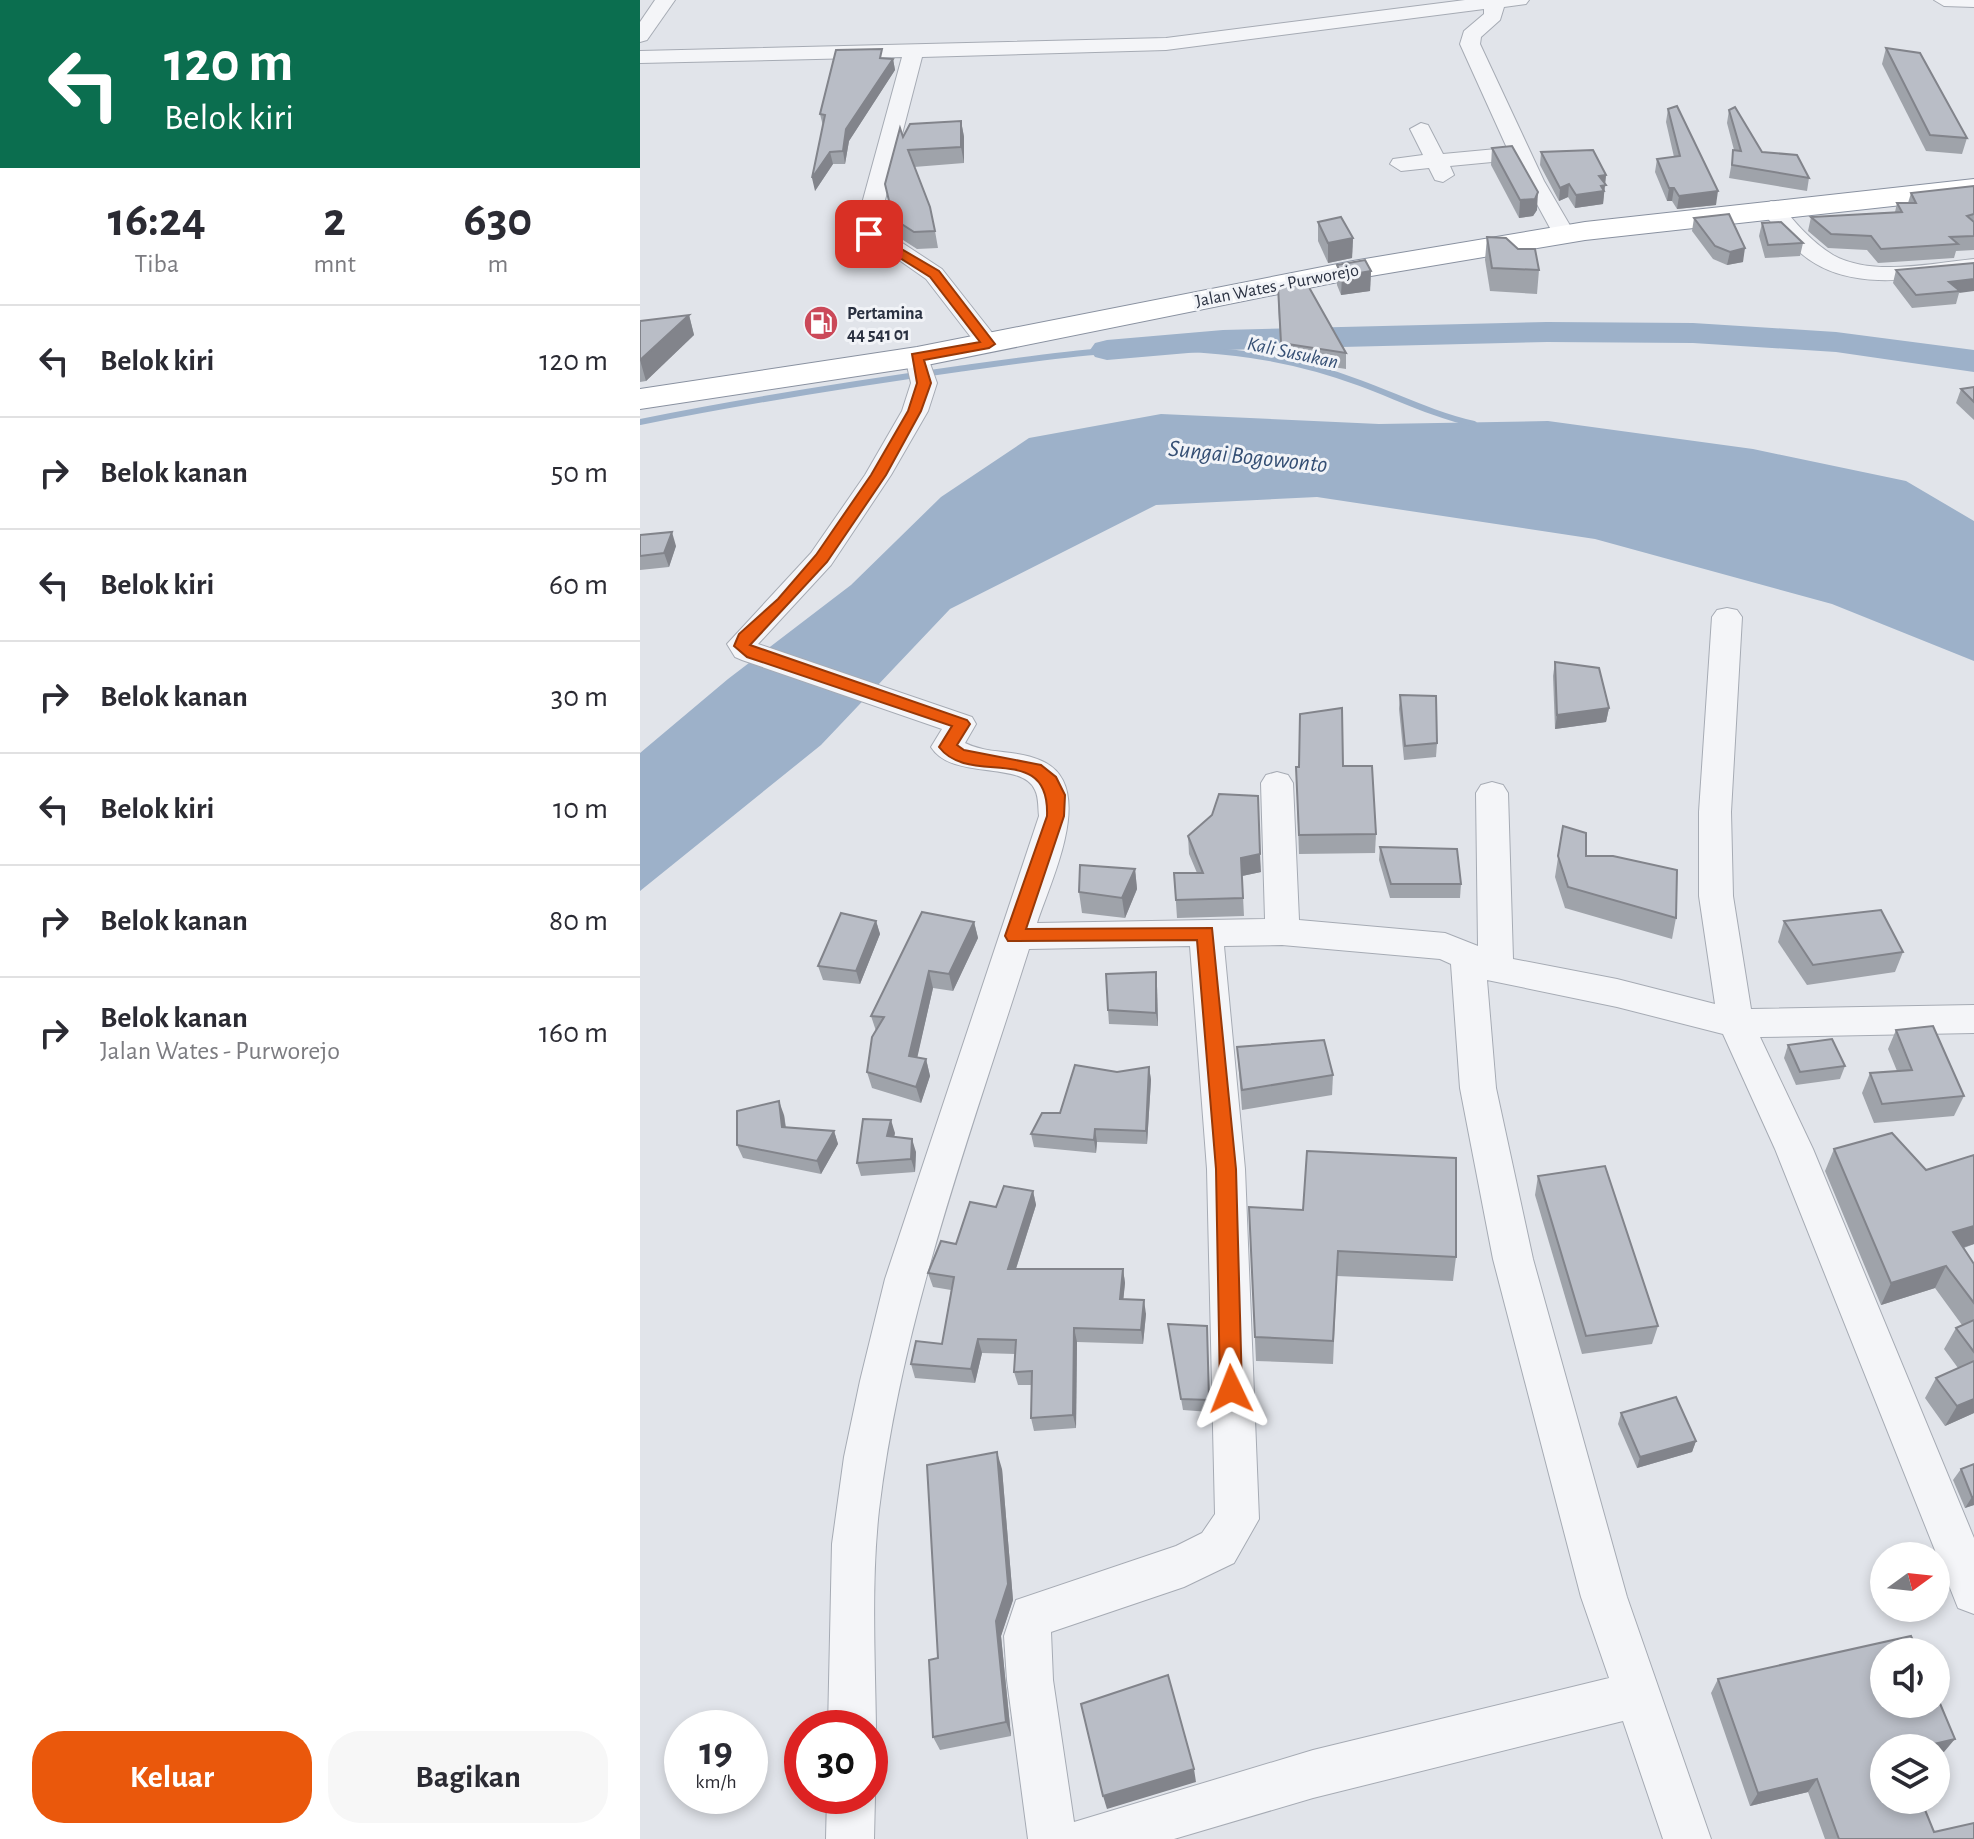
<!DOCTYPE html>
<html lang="id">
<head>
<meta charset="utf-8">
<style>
	:root { --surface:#fff; --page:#f7f7f7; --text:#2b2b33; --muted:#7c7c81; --line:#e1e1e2; --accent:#ea580c }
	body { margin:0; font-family:"Alegreya Sans",sans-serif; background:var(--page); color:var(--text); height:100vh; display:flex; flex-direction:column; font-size:30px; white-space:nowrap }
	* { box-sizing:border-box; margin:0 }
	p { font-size:26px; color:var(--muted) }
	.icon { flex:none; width:44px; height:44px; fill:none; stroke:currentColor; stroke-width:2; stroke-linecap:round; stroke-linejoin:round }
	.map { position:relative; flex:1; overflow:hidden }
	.side { display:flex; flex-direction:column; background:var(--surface); width:640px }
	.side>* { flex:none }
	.hud { background:#0b6e4f; color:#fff; overflow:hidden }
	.needle { width:52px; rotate:75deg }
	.buttons { position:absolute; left:1230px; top:1542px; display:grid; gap:16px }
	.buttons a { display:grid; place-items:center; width:80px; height:80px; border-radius:50%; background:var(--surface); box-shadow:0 4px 12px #0003; font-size:40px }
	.speed { position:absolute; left:24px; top:1710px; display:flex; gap:16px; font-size:40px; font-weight:700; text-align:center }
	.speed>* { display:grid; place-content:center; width:104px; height:104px; border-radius:50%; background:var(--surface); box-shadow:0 4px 12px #0003; line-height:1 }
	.speed small { font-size:20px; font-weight:400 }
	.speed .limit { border:12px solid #d22; background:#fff; color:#111 }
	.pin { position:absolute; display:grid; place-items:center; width:68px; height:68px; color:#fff; margin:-34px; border-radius:16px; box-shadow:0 4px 12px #0006 }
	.me { position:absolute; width:88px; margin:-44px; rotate:358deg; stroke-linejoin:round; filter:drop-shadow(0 0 6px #0008) }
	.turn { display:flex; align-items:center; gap:28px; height:168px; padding:0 32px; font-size:36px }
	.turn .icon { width:104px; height:104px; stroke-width:2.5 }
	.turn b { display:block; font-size:56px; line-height:68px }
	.eta { display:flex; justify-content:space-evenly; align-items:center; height:136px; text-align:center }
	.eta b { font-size:48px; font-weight:700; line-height:56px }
	.button { display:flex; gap:16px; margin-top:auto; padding:16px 32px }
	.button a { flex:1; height:92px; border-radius:32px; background:var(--accent); color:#fff; font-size:32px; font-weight:700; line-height:92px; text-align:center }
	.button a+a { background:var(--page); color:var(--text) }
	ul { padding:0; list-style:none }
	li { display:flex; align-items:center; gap:24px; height:112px; padding:0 32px; border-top:2px solid var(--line) }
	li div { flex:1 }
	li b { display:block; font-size:30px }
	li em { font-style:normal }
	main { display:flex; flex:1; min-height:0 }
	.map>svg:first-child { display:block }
	.water { fill:#9db1c9 }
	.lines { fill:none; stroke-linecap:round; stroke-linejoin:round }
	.stream { stroke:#9db1c9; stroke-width:6 }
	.river { fill:#9db1c9; fill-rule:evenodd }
	.minor-casing { stroke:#a6abb4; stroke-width:2 }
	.highway-casing { stroke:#8991a0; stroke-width:2 }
	.minor { fill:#f4f5f8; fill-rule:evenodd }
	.highway { fill:#fff; fill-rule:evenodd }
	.wall { fill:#9fa3aa }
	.shaded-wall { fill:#82848b }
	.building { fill:#b9bdc6; stroke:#82848b; stroke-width:2 }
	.route { fill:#ea580c; stroke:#983908; stroke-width:2 }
	.labels { text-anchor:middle; stroke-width:6; stroke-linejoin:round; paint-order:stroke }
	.far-street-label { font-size:18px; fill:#2a3141; stroke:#f1f3f7 }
	.far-poi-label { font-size:18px; font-weight:bold; fill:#2a3141; stroke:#f1f3f7; text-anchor:start }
	.far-water-label { font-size:20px; font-style:italic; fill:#354f74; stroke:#f1f3f7 }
	.water-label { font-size:24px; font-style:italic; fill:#354f74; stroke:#f1f3f7 }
</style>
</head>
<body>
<main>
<section class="side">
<div class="hud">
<div class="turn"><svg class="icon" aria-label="left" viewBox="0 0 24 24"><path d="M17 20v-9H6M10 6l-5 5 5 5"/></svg><div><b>120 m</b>Belok kiri</div></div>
</div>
<div class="eta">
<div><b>16:24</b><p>Tiba</p></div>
<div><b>2</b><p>mnt</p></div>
<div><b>630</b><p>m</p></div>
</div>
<ul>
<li><svg class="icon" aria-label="left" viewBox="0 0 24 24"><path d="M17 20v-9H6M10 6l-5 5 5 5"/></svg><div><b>Belok kiri</b></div><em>120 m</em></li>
<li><svg class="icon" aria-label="right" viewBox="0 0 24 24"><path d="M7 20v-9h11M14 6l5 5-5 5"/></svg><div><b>Belok kanan</b></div><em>50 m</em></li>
<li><svg class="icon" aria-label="left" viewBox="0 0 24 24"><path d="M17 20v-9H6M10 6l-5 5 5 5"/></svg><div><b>Belok kiri</b></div><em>60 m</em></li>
<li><svg class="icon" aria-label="right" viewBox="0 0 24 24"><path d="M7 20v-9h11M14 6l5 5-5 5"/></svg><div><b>Belok kanan</b></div><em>30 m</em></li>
<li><svg class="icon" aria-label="left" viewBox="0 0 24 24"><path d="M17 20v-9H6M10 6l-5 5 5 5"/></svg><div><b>Belok kiri</b></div><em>10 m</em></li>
<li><svg class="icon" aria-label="right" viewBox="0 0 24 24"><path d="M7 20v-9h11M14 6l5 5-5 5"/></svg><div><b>Belok kanan</b></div><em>80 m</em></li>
<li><svg class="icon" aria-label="right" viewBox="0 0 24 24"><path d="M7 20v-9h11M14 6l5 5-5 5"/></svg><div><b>Belok kanan</b><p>Jalan Wates - Purworejo</p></div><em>160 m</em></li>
</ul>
<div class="button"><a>Keluar</a><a>Bagikan</a></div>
</section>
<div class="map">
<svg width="1334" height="1839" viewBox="0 0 1334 1839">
	<rect width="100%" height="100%" fill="#e1e4ea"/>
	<polygon class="water" points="521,414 739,424 908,421 1113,449 1266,481 1334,521 1334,661 1192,604 955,539 677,497 516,505 310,609 181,745 0,891 0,753 88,679 211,585 301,497 389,438"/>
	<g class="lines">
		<path class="stream" d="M0 422C105 401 211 384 318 369 410 356 503 341 596 353 638 358 680 368 720 383 758 397 794 415 834 424"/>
		<polygon class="river" points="907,322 1053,323 1196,332 1334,350 1334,372 1196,352 1053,343 907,342 583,350 467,360 455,357 450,350 455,343 467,340 583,330"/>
		<g class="minor-casing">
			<g id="minor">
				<polygon points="15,0 35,0 7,40 0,42 0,22"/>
				<polygon points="825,0 889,0 886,4 864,7 860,20 841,37 840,44 904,181 935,234 932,239 916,239 873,160 810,166 814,175 803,182 795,180 789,168 761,171 750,164 753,159 783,155 770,129 781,123 788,125 803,154 867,148 820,44 824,31 844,14 844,9 526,50 282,57 238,227 302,269 361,344 358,349 340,349 286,279 215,229 262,57 0,63 0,51 526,38"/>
				<polygon points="1294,0 1334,0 1334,7 1304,6"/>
				<path d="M1131 201 1139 203C1155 222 1171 242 1193 255 1232 277 1292 263 1334 259V273C1285 277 1221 291 1176 264 1155 252 1139 231 1123 213L1120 208Z"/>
				<path d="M277 350 286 352 297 383 288 411 251 475 191 565 118 644 332 717 336 724 325 743C349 755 379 749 404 762 457 788 410 882 397 923L625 919 621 783 626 775 637 772 648 775 653 783 659 920 805 933 838 946 836 793 841 785 852 782 863 785 868 793 873 959 977 979 1075 1004 1059 896V812L1072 617 1077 610 1087 608 1097 610 1102 617 1091 812 1093 896 1111 1009 1334 1005V1033L1120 1037 1173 1149 1334 1538V1614L1318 1608 1135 1149 1083 1034 977 1007 847 980 856 1088 893 1259 987 1597 1071 1839H1023L983 1721 673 1798 534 1839H388L367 1680 364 1636 376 1600 536 1546 562 1533 575 1514 567 1169 550 946 389 949C331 1133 262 1317 239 1510 231 1582 235 1656 236 1728L230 1741V1728H188L192 1544 204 1457 220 1381 245 1279 399 816C398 808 399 798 395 790 382 760 312 781 291 747L302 729 102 660 95 657 87 644 171 553 225 475 262 411 271 383 265 357 268 352ZM642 945 800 959 811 964 820 1088 853 1259 941 1597 969 1678 673 1750 434 1822 413 1680 411 1632 544 1587 594 1563 619 1519 605 1169 584 946Z"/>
				<polygon points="230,1784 235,1796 234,1839 186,1839 187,1796 230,1796"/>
			</g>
		</g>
		<g class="highway-casing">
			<polygon id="highway" points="1334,179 1334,197 945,240 713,279 277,367 0,409 0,389 277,347 713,261 945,222"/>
		</g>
		<use href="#minor" class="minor"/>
		<use href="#highway" class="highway"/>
	</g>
	<g class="wall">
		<polygon points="1246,48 1327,138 1322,154 1286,151 1242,64"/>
		<polygon points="244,58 253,59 255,70 209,141 205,164 193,164 175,191 183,126 180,114"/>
		<polygon points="1028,109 1076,205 1037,209 1032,201 1027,201 1015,172 1017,159 1034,157 1026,122"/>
		<polygon points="1089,110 1122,152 1169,178 1167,191 1089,178 1094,150 1087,123"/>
		<polygon points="321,121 324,137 324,163 274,167 295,231 298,248 277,249 243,227 240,210 250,209 245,184 263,137"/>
		<polygon points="852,148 897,210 893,216 879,218 851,165"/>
		<polygon points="901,152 966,175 963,204 935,208 928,197 919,201 900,165"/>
		<polygon points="1334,186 1334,250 1316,251 1314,258 1238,263 1227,250 1188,248 1168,231 1171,217 1255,212 1257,203 1268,203 1271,193"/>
		<polygon points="1054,218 1103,262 1087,265 1073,259 1052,231"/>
		<polygon points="678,222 713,238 712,258 688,263 678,241"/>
		<polygon points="1122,223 1163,243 1160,256 1125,258 1119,236"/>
		<polygon points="847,237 899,270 897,294 850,291 845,260"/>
		<polygon points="1334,263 1319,293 1316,304 1272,308 1253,283 1256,270"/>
		<polygon points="697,265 731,271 730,291 701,295 697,285"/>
		<polygon points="638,302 706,353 706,369 641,359"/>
		<polygon points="49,315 54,335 6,381 0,382 0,321"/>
		<polygon points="1334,387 1334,420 1316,403 1321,389"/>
		<polygon points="0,535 36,546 29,567 0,570"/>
		<polygon points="915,662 969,708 966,722 915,729 913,676"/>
		<polygon points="760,695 797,743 796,757 764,760 759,709"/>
		<polygon points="703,766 736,834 735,853 659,854 656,767"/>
		<polygon points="923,826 946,856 1036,918 1032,939 925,908 915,877"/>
		<polygon points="548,836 621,872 602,876 604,916 537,918 534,873 557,873 549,854"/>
		<polygon points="740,847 821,884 820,898 750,898 739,860"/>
		<polygon points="495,869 497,889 485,918 442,913 439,892"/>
		<polygon points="236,921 240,934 220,984 183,980 178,966"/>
		<polygon points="1144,921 1263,952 1255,972 1167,985 1138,942"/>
		<polygon points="334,922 338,938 313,991 293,988 277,1057 286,1059 290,1076 281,1103 232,1088 227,1072 236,1031 231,1016"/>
		<polygon points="517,986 518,1026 469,1024 468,1010"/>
		<polygon points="1256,1030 1324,1096 1314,1116 1234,1123 1222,1093 1230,1073 1257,1071 1248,1049"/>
		<polygon points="1148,1045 1205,1066 1200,1079 1156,1085 1144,1058"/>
		<polygon points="597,1047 693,1075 692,1095 602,1110"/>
		<polygon points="509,1067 511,1080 507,1144 457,1142 456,1153 394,1147 391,1134 477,1072"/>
		<polygon points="144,1115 146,1127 194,1131 198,1144 181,1174 103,1158 97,1145"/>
		<polygon points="255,1133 254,1137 276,1152 275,1172 221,1176 217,1163"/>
		<polygon points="1194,1149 1286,1170 1334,1155 1334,1244 1324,1248 1334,1264 1334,1413 1305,1426 1285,1398 1296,1378 1318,1368 1304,1349 1316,1328 1322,1325 1295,1288 1241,1305 1185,1171"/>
		<polygon points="898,1176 1018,1326 1012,1344 942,1354 895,1195"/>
		<polygon points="393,1191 396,1205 376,1269 483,1269 485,1283 483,1300 506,1314 503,1344 437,1342 436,1428 394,1431 391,1418 392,1385 378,1385 374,1372 375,1354 342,1353 335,1383 275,1378 271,1364 302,1344 311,1290 293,1287 288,1273 356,1207"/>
		<polygon points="609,1207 816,1257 813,1281 697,1276 693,1364 616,1361"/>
		<polygon points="528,1324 567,1326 570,1412 543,1410"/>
		<polygon points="981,1413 1056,1441 1052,1452 997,1468 978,1424"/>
		<polygon points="1334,1464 1334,1505 1325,1508 1313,1480 1321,1469"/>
		<polygon points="362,1469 373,1600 361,1636 371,1736 300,1750 293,1737"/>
		<polygon points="1078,1679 1304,1752 1244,1748 1294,1832 1334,1839 1185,1839 1168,1792 1110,1806 1071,1693"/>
	</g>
	<g class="shaded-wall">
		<polygon points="253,59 255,70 209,141 205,164 203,151 206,129"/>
		<polygon points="321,121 324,137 324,163 321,147"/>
		<polygon points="190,152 193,164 175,191 172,178"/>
		<polygon points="966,175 963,204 935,208 936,195 959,176"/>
		<polygon points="929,184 928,197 919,201 920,188"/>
		<polygon points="1029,188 1034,188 1032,201 1027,201"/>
		<polygon points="1078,191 1076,205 1037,209 1039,196"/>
		<polygon points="898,192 897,210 893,216 879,218 880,200"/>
		<polygon points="713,238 712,258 688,263 688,243"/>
		<polygon points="1105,248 1103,262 1087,265 1090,252"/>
		<polygon points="731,271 730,291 701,295 702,276"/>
		<polygon points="1334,279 1334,291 1319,293 1320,291 1309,282"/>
		<polygon points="49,315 54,335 6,381 0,360"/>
		<polygon points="32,532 36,546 29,567 24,553"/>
		<polygon points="969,708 966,722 915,729 917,715"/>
		<polygon points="620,854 621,872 602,876 601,858"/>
		<polygon points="495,869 497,889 485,918 482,898"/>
		<polygon points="236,921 240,934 220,984 216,971"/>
		<polygon points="334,922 338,938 313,991 309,974"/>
		<polygon points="289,971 293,988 274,1072 269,1056"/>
		<polygon points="516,972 517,986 518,1026 516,1013"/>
		<polygon points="286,1059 290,1076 281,1103 276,1087"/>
		<polygon points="509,1067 511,1080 507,1144 506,1131"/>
		<polygon points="139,1101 144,1115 147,1140 142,1127"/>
		<polygon points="251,1120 255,1133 251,1149 247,1136"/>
		<polygon points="455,1129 457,1142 456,1153 454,1140"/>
		<polygon points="194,1131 198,1144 181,1174 177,1161"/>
		<polygon points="272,1139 276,1152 275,1172 271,1159"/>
		<polygon points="393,1191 396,1205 371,1284 368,1269"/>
		<polygon points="1334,1226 1334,1244 1302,1254 1313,1232"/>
		<polygon points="1306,1266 1295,1288 1241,1305 1251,1283"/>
		<polygon points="483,1269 485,1283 482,1313 480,1299"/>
		<polygon points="504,1300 506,1314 503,1344 501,1330"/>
		<polygon points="434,1328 437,1342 436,1428 433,1415"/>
		<polygon points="338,1339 342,1353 335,1383 331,1369"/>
		<polygon points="1334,1399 1334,1413 1305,1426 1317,1406"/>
		<polygon points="1056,1441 1052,1452 997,1468 1000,1457"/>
		<polygon points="357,1452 362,1469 373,1600 361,1636 371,1736 366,1722 356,1621"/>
		<polygon points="1332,1497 1334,1497 1334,1505 1325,1508"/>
		<polygon points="1315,1739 1304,1752 1296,1754 1296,1748 1277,1748"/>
		<polygon points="554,1769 556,1782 467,1809 463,1796"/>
		<polygon points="1177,1779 1168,1792 1110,1806 1118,1793"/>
	</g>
	<g class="building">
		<polygon points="1246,48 1280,53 1327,138 1290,135"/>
		<polygon points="242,49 240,58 253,59 206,129 203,151 190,152 172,178 185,115 180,114 196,50"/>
		<polygon points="1037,106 1078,191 1039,196 1034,188 1029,188 1017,159 1040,156 1028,109"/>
		<polygon points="1095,107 1122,152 1157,155 1169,178 1092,165 1093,150 1101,151 1089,110"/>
		<polygon points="321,121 321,147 268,150 290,207 295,231 274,232 240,210 251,209 245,184 260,128 263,137 270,124"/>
		<polygon points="872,146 898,192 895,199 880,200 852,148"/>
		<polygon points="953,150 966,175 959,176 966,185 961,186 964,191 936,195 929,184 920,188 901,152"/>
		<polygon points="1334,186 1334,214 1327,216 1334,222 1334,236 1310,237 1318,244 1241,249 1231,236 1191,234 1171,217 1262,212 1257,203 1276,203 1271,193"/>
		<polygon points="1089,214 1105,248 1090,252 1075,246 1054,218"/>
		<polygon points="701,217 713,238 688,243 678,222"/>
		<polygon points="1141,222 1163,243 1128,245 1122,223"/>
		<polygon points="847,237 866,238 878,249 895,249 899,270 852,268"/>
		<polygon points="725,260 731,271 702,276 697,265"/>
		<polygon points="1334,263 1334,279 1309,282 1320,291 1276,295 1256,270"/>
		<polygon points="666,282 706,353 641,343 638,286"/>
		<polygon points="49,315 0,360 0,321"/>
		<polygon points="1334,387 1334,402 1321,389"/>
		<polygon points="32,532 24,553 0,556 0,535"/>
		<polygon points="915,662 959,668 969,708 917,715"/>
		<polygon points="760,695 796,696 797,743 765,746"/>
		<polygon points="702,708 703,766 732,766 736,834 659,835 656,767 659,767 660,714"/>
		<polygon points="579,794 618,796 620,854 601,858 603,898 536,900 534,873 563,873 548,836 572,815"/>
		<polygon points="923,826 946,833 946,856 973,856 1037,870 1036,918 928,887 918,856"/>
		<polygon points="740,847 817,849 821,884 751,884"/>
		<polygon points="440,865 495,869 482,898 439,892"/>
		<polygon points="1241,910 1263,952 1173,965 1144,921"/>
		<polygon points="282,912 334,922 309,974 289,971 269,1056 286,1059 276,1087 227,1072 232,1037 244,1017 231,1016"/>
		<polygon points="201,913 236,921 216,971 178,966"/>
		<polygon points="516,972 516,1013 468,1010 466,974"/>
		<polygon points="1293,1026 1324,1096 1242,1104 1230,1073 1272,1070 1256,1030"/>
		<polygon points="1192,1039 1205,1066 1160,1072 1148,1045"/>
		<polygon points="684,1040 693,1075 602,1090 597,1047"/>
		<polygon points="435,1065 477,1072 509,1067 506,1131 455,1129 454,1140 391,1134 402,1113 420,1113"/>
		<polygon points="139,1101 142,1127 194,1131 177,1161 97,1145 97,1111"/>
		<polygon points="223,1119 251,1120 247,1136 272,1139 271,1159 217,1163"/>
		<polygon points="1252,1133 1286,1170 1334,1155 1334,1226 1313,1232 1334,1264 1334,1303 1306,1266 1251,1283 1194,1149"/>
		<polygon points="667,1151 816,1158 816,1257 698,1251 693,1341 615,1337 609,1207 663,1210"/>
		<polygon points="965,1166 1018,1326 946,1336 898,1176"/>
		<polygon points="364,1186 393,1191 368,1269 483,1269 480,1299 504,1300 501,1330 434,1328 433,1415 391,1418 392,1371 374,1372 376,1340 338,1339 331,1369 271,1364 276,1341 302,1344 314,1277 288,1273 301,1241 316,1244 330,1202 356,1207"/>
		<polygon points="1334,1320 1334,1352 1316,1328"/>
		<polygon points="528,1324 567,1326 569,1400 541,1399"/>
		<polygon points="1334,1361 1334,1399 1317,1406 1296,1378"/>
		<polygon points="1036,1397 1056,1441 1000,1457 981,1413"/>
		<polygon points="357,1452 368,1584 356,1621 366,1722 293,1737 289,1660 298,1658 287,1465"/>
		<polygon points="1334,1464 1334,1497 1332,1497 1321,1469"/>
		<polygon points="1271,1636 1278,1652 1244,1652 1244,1704 1296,1704 1296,1694 1315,1739 1277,1748 1244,1748 1244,1800 1281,1800 1294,1832 1334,1823 1334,1839 1199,1839 1177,1779 1118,1793 1078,1679"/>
		<polygon points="528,1675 554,1769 463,1796 441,1704"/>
	</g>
	<path class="route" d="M229 230 299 271 355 344 349 348 284 360 291 383 281 411 246 475 187 562 110 645 327 720 330 724 317 745 324 750 401 765 416 777 425 795 424 816 386 929 572 928 596 1169 602 1389 599 1396 591 1399 583 1396 580 1389 576 1169 557 940 368 941 365 936 407 816C410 740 330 788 299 747L312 726 107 657 94 646 99 634 138 599 176 555 231 475 268 411 277 383 272 354 340 342 290 277 225 236 223 234Z"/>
	<defs>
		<g id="fuel-disc" transform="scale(1.8)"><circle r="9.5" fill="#cb4959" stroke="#f1f3f7"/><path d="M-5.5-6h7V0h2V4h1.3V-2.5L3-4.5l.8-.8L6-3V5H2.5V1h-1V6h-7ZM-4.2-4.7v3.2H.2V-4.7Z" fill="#fff"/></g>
	</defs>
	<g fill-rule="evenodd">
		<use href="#fuel-disc" x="181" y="323"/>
	</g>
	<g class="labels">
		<g class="far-street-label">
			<text transform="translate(637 285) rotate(-11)" y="6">Jalan Wates - Purworejo</text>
		</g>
		<g class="far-poi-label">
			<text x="207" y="319">Pertamina<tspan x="207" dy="21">44 541 01</tspan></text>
		</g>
		<g class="far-water-label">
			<text transform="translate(653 352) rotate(12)" y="7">Kali Susukan</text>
		</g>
		<g class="water-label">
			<text transform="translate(608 456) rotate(6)" y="8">Sungai Bogowonto</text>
		</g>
	</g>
</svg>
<div class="buttons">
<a><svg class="needle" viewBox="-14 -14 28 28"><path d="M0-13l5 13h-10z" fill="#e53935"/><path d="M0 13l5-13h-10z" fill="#7c7c81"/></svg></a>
<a><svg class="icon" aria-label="sound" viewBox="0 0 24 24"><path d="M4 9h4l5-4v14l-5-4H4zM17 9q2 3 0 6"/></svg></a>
<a><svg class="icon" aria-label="layers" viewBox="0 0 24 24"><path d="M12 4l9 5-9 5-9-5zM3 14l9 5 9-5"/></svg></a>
</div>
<div class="speed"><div>19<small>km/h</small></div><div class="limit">30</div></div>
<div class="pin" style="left:229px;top:234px;background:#d93025"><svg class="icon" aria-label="arrive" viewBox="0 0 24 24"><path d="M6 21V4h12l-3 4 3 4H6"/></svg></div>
<svg class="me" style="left:591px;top:1389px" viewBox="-20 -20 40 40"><path d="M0-17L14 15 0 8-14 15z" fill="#ea580c" stroke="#fff" stroke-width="4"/></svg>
</div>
</main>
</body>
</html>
